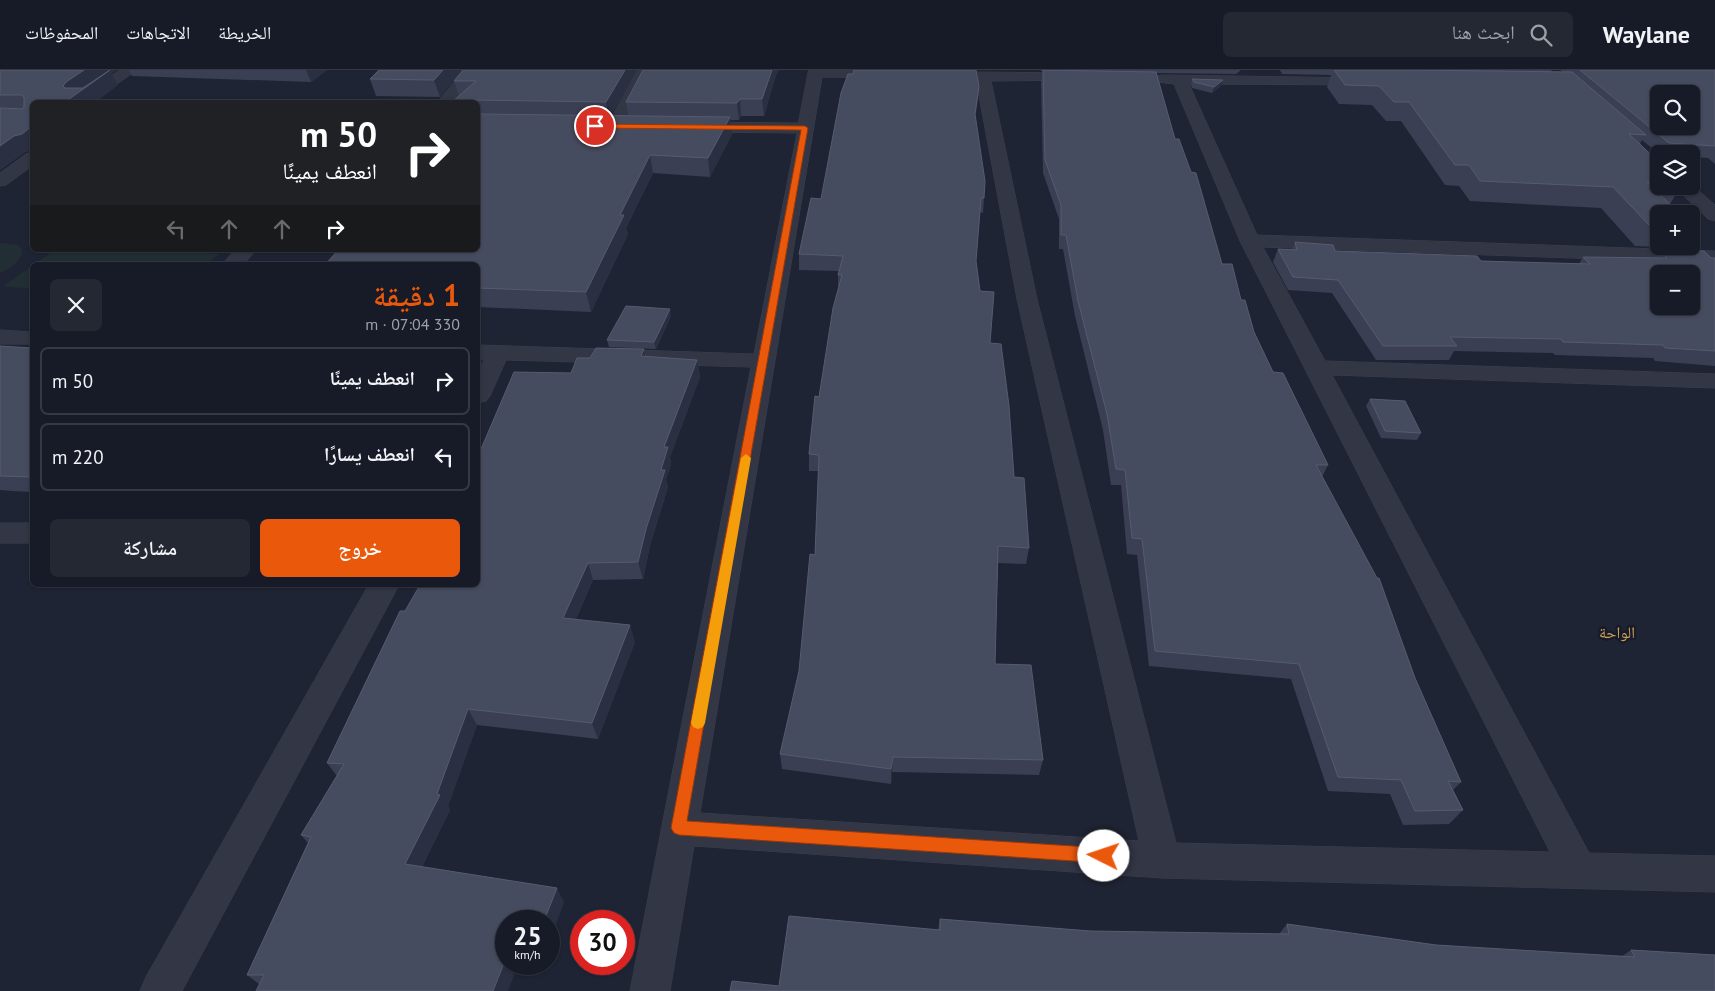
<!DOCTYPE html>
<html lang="ar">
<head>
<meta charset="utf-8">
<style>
	:root { --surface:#171b27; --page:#242833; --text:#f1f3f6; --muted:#9ea1a7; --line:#363944; --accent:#ea580c }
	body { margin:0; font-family:"PT Sans","Noto Naskh Arabic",sans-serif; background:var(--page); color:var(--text); direction:rtl; height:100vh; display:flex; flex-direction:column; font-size:19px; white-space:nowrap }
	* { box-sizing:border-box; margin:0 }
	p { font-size:16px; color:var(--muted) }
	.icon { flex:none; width:28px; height:28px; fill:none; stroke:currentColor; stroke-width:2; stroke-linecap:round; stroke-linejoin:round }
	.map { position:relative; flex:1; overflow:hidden; direction:ltr }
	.details { position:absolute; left:30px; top:192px; width:450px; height:325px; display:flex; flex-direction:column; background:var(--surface); border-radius:8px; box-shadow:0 1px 4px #0004,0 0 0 1px var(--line); direction:rtl }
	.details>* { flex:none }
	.top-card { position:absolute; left:30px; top:30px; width:450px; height:152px; border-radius:8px; box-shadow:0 1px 4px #0004,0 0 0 1px var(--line); direction:rtl; background:#202124; color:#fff; overflow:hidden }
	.controls { position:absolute; left:1650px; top:15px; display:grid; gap:10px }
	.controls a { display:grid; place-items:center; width:50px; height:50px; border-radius:8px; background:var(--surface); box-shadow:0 1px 4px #0004,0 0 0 1px var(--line); font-size:25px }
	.speed { position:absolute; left:495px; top:840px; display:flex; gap:10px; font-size:25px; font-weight:700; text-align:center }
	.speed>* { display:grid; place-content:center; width:65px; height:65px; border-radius:50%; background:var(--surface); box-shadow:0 1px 4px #0004,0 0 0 1px var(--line); line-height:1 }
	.speed small { font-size:12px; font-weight:400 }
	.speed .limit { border:8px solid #d22; background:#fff; color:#111 }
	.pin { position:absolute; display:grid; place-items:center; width:42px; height:42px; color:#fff; margin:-21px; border:2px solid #fff; border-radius:50%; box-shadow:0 1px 5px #0007 }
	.me { position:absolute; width:55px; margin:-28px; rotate:274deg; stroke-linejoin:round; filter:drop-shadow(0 0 4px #0008) }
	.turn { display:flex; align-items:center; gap:18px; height:105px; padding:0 20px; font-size:22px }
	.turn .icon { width:65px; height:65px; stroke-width:2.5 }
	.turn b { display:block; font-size:35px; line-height:42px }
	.lanes { display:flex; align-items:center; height:48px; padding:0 20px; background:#0003; justify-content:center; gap:25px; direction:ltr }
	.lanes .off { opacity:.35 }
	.round { display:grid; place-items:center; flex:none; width:52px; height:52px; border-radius:8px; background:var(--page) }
	.overview { display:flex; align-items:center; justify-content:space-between; height:85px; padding:0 20px }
	h1 { font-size:30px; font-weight:600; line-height:38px; color:var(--accent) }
	.cta { display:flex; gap:10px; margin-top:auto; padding:10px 20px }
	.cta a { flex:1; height:58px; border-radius:8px; background:var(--accent); color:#fff; font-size:20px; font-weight:600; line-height:58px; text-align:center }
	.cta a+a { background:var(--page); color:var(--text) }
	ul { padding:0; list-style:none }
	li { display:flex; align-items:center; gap:15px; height:68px; margin:0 10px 8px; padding:0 10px; border:2px solid var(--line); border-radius:8px }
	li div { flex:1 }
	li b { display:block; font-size:19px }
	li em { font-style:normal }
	header { display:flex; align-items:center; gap:30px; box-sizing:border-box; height:70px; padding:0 25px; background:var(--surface); border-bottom:1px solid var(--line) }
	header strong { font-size:24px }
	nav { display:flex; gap:28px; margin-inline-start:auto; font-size:18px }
	.search { width:350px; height:45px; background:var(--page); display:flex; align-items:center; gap:12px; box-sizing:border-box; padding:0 18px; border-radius:8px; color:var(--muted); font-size:19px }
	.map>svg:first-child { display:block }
	.green { fill:#212f35 }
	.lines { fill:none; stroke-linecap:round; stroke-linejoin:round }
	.street-casing { stroke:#3c404e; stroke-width:1 }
	.street { fill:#323645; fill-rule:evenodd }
	.wall { fill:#3a3f53 }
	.shaded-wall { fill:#2a2f42 }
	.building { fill:#464c5f; stroke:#565b6f; fill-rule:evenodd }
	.route { fill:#ea580c; stroke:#983908 }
	.slow { fill:#f59e0b }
	.labels { text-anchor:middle; stroke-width:5; stroke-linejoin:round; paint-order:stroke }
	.neighbourhood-label { font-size:16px; fill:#cda35c; stroke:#181c29 }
</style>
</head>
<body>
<header>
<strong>Waylane</strong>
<div class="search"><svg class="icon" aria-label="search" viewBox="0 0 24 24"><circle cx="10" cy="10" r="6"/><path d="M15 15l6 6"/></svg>ابحث هنا</div>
<nav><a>الخريطة</a><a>الاتجاهات</a><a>المحفوظات</a></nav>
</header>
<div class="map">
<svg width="1715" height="921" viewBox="0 0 1715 921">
	<rect width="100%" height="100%" fill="#1f2434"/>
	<g class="green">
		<path d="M0 173 18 175 22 180C22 192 10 198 0 203Z"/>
		<polygon points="55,180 171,180 219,184 205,195 33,195"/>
		<polygon points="32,196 32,219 3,216"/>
	</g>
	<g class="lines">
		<g class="street-casing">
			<g id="street">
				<polygon points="120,0 137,0 91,32 74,32 76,29"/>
				<polygon points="464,0 479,0 453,32 438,32"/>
				<polygon points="638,0 652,0 621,59 609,59 607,56"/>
				<polygon points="809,0 893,0 898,4 896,7 891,8 822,7 700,743 1139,771 1017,229 976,10 962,9 960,6 962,3 967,2 1079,3 1084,4 1086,7 1084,10 991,11 1037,229 1176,773 1550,782 1240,171 1174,14 1157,12 1155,9 1157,6 1162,5 1366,8 1371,9 1373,12 1371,15 1189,14 1257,165 1715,181 1715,193 1263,177 1325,291 1715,304 1715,318 1332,305 1589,783 1715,786 1715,822 1162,808 694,776 670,921 630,921 751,297 506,290 490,326 486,331 478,333 478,302 484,289 478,289 478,275 754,284 797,63 694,62 688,60 686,57 688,54 694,52 798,53"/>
				<polygon points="32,83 32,96 6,115 0,116 0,103 26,84"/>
				<polygon points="1691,114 1715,135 1715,151 1708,149 1674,116 1691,116"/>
				<polygon points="235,180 256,180 243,195 222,195"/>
				<polygon points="0,260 32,262 32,274 0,274"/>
				<rect x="0" y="453" width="32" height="20"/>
				<polygon points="369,515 399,515 182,921 140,921 146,907"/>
			</g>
		</g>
		<use href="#street" class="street"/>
	</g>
	<g class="wall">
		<polygon points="0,0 112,3 118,15 32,32 32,80 25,82 0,100"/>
		<polygon points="129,0 327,0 311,12 132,6"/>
		<polygon points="379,0 462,0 440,27 376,26 370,9"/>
		<polygon points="637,0 611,45 628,45 626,32 643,0 779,0 776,5 764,46 741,46 739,50 730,50 732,64 710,107 653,103 626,158 628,164 591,242 478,237 478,32 452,32 459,26 454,11"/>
		<polygon points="854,0 983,0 976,0 979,17 975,47 984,128 983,143 980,142 976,191 980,221 1014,407 1029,478 1026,494 998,493 995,594 1043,690 1039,705 892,702 891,714 782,699 780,684 799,601 815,485 819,401 809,401 809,384 838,220 838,205 839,201 799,200 799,184 821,129"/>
		<polygon points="1041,0 1241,0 1236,4 1156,3 1175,69 1222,194 1241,230 1254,262 1273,302 1328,395 1322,407 1415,608 1461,712 1453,720 1463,740 1449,754 1403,755 1390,724 1328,721 1291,609 1149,596 1137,485 1127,484 1121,415 1111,415 1103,360 1075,246 1063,179 1059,179 1059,149 1043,103 1041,13 1043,1 1041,1"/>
		<polygon points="1280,0 1552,0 1551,2 1563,2 1560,0 1715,0 1715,94 1708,88 1691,87 1691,84 1659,84 1642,70 1640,74 1659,92 1659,116 1681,116 1670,134 1659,144 1659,176 1680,176 1679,178 1635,176 1601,138 1470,131 1459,116 1445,115 1401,51 1386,51 1372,35 1339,34 1327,17 1331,5 1282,4"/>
		<polygon points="1192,9 1223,10 1222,15 1212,23 1192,18 1191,15"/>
		<polygon points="1295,172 1335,181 1481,191 1579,194 1583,187 1653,188 1659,180 1715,188 1715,296 1655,291 1653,288 1555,285 1553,283 1454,281 1449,290 1376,290 1332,223 1288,220 1273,192 1278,179 1292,180"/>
		<polygon points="671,246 656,279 609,277 607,270"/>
		<polygon points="0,276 32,278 32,422 12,421 0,420"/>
		<polygon points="644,279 646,286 697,290 700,307 670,387 671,394 666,410 668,417 650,476 643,509 593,510 576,549 635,572 598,669 477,655 448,736 450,740 422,797 564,832 506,851 506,894 542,894 539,902 517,897 259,914 247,905 308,773 301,765 337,706 327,693 405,541 571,303 590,288"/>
		<polygon points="1370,329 1421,363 1417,370 1381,368 1366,336"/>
		<polygon points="940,849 1090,861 1279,864 1287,854 1436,875 1621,887 1631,880 1715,885 779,916 938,860"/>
	</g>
	<g class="shaded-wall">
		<polygon points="84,0 117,0 112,3 118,15 96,32 65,32 63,16 66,12"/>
		<polygon points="306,0 327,0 311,12"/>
		<polygon points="443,0 462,0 440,27 434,10"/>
		<polygon points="625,0 637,0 609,49 606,32"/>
		<polygon points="772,0 779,0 776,5 764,46 762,29"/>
		<polygon points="1223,10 1222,15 1212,23 1214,17"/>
		<polygon points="979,17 978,31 974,58 975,44"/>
		<polygon points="740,29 741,46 739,50 737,33"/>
		<polygon points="730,47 732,64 710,107 708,88"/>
		<polygon points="32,56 32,80 25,82 0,100 0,76 14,66"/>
		<polygon points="650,85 653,103 626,158 628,164 591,242 586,222 620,145"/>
		<polygon points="670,239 671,246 656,279 654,272"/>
		<polygon points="644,279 647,296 641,286"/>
		<polygon points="697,290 700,307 670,387 671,394 666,410 668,417 650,476 643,509 638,492 646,459 661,400 664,377"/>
		<polygon points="588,493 593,510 569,564 563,548"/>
		<polygon points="630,555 635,572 598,669 592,653"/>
		<polygon points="468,639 477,655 448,736 450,740 416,809 405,794 437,724"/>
		<polygon points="893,687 892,702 891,714 891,699"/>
		<polygon points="557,818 564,832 549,874 549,851 544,851"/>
		<polygon points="506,888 506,894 514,894 517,897 508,921 493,921"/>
		<polygon points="533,894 542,894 539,902"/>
	</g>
	<g class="building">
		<polygon points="0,0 84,0 66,12 63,16 65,18 83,18 110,0 65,32 32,32 32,56 22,64 14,66 0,76 0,38 22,39 24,37 24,27 22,25 0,25"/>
		<polygon points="379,0 443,0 434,10 370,9"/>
		<polygon points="463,0 625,0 606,32 472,30 472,32 452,32 476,11 454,11"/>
		<polygon points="643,0 772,0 762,29 740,29 737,33 626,32"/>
		<polygon points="854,0 976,0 979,17 975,44 985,111 984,128 981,128 976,191 980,221 994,222 990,273 1001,274 1009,336 1014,407 1024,408 1029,478 998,476 995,594 1031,595 1043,690 893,687 891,699 780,684 799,601 810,484 815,485 819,385 809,384 815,326 819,327 833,238 842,205 838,205 843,186 799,184 811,128 821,129 841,23 848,4 853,4"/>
		<polygon points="1043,0 1156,2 1175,69 1179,69 1191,102 1196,103 1222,194 1232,194 1241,230 1245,230 1254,262 1273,302 1283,303 1328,395 1316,395 1377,508 1379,508 1415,608 1461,712 1448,711 1463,740 1415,741 1401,710 1338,707 1299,594 1155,581 1142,469 1132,468 1125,400 1116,399 1107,344 1078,231 1066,165 1061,165 1061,135 1045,90"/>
		<polygon points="1334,0 1413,0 1572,2 1646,65 1629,64 1659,92 1659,113 1647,112 1680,144 1659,144 1659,156 1649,155 1613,117 1480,111 1469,95 1455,95 1409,32 1394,32 1379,16 1345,15"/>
		<path d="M1580 0H1715V76L1669 73ZM1659 24H1691V56H1659Z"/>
		<polygon points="1192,9 1223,10 1214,17 1194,12"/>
		<polygon points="478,44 730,47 708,88 650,85 620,145 624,145 586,222 478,218 478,195 325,195 338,180 478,180"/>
		<path d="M1295 172 1333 175 1335 181 1477 186 1481 191 1590 194 1583 187 1667 188 1659 180 1704 181 1711 188H1715V281L1665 278 1663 275 1563 272 1561 269 1450 267 1457 276H1383L1338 210 1293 207 1278 179 1297 180ZM1659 204H1691V236H1659Z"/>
		<polygon points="626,236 670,239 654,272 607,270"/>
		<polygon points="0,276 32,278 32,407 0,406"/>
		<polygon points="596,278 644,279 641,286 697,290 664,377 668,377 661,400 665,400 646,459 638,492 588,493 563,548 630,555 592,653 468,639 437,724 440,725 405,794 557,818 544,851 506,851 506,888 493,921 256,921 264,905 247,905 311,767 301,765 344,694 327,693 400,541 405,541 420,515 478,515 478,386 514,302 571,303 577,288 590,288"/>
		<polygon points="1370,329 1405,331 1421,363 1385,361"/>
		<polygon points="789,846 940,860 940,849 1090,861 1289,864 1287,854 1436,875 1635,887 1631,880 1715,885 1715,921 730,921 732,911 779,916"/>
	</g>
	<polygon class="route" points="593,54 805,56 808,58 687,751 1104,778 1109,781 1111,786 1109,791 1104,793 679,765 674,763 671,758 801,60 595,58 592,56"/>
	<polygon class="slow" points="746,384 751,388 705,653 703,657 698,659 693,657 691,653 741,388"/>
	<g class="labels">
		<g class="neighbourhood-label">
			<text x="1617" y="568">الواحة</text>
		</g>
	</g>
</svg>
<div class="controls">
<a><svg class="icon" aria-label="search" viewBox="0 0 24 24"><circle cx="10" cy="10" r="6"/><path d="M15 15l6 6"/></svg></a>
<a><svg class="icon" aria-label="layers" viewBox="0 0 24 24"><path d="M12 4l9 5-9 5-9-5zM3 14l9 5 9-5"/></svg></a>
<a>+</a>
<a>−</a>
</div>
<div class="speed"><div>25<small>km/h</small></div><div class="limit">30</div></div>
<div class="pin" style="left:595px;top:56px;background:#d93025"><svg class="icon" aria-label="arrive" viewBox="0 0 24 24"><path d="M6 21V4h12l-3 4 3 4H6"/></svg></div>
<svg class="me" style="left:1104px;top:786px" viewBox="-20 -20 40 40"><circle r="19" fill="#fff"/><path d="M0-13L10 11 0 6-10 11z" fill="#ea580c"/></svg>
<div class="top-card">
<div class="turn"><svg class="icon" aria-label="right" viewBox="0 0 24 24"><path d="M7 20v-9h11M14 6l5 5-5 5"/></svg><div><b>50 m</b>انعطف يمينًا</div></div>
<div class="lanes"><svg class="icon off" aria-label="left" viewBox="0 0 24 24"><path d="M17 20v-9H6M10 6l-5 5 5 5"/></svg><svg class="icon off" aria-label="ahead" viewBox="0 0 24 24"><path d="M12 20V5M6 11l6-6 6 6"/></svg><svg class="icon off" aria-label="ahead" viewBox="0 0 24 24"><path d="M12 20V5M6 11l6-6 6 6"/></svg><svg class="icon" aria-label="right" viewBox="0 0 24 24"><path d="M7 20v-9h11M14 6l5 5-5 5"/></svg></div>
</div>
<section class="details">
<div class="overview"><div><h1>1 دقيقة</h1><p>330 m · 07:04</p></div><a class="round"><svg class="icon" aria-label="close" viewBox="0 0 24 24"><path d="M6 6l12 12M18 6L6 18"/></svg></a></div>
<ul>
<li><svg class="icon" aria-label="right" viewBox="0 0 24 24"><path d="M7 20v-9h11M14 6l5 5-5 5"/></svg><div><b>انعطف يمينًا</b></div><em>50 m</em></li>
<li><svg class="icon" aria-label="left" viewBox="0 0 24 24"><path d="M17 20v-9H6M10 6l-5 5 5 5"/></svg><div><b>انعطف يسارًا</b></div><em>220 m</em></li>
</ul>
<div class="cta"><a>خروج</a><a>مشاركة</a></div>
</section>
</div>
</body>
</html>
